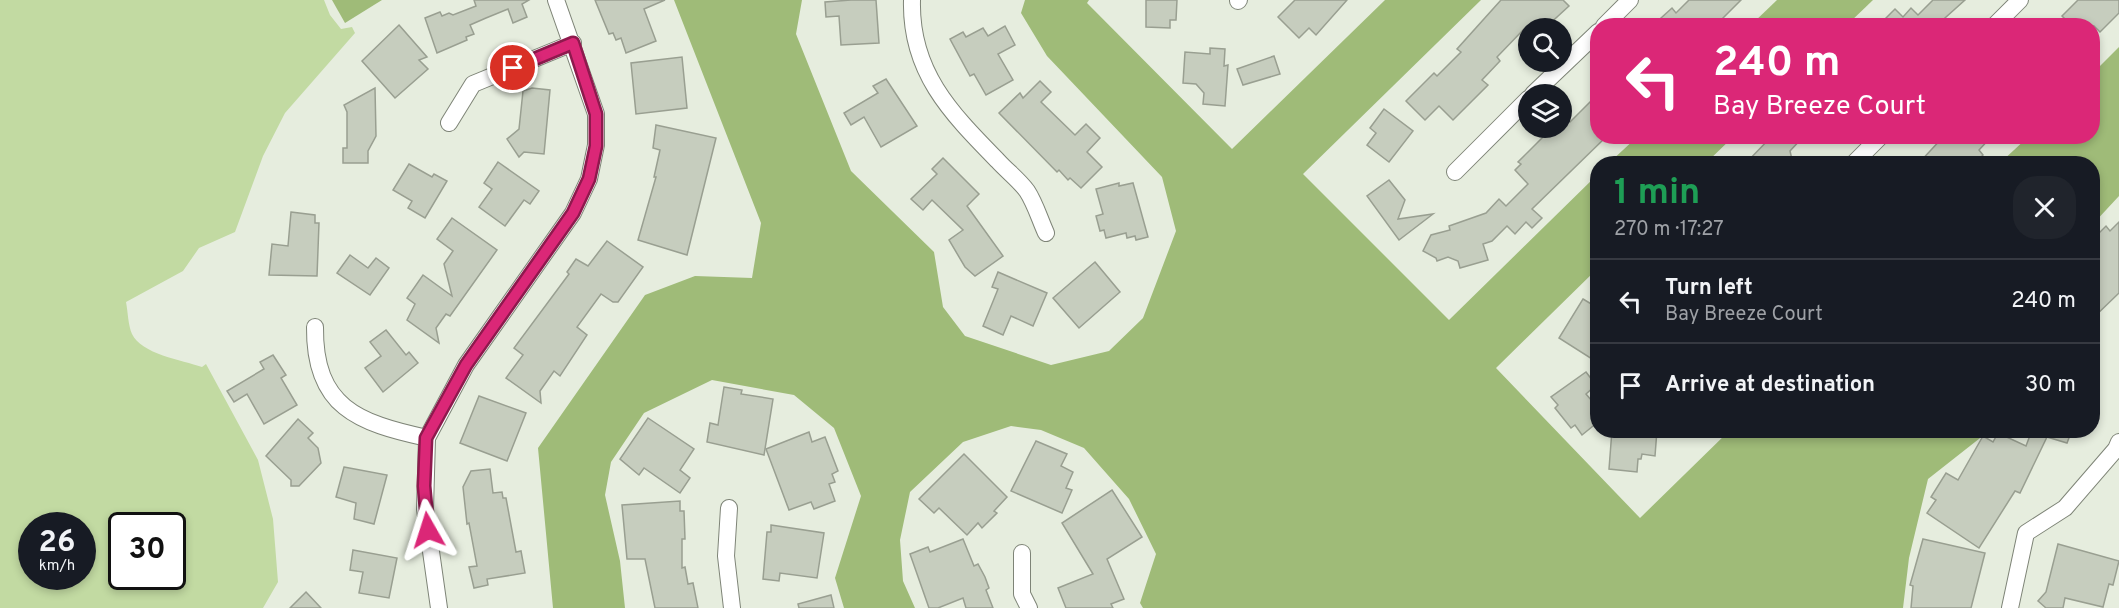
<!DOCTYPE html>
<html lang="en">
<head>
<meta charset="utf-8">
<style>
	:root { --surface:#171b24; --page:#20242c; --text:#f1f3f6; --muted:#9ea1a6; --line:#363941 }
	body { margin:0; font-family:Overpass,sans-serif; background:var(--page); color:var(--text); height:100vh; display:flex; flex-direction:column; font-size:22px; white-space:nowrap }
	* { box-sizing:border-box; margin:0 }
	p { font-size:20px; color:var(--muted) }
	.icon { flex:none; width:33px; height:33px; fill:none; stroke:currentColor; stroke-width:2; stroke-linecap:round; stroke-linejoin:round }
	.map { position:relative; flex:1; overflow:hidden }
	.sheet { position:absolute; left:1590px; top:156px; width:510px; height:282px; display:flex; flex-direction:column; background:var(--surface); border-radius:24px; box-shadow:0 3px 9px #0003 }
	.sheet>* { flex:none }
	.banner { position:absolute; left:1590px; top:18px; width:510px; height:126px; border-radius:24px; box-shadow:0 3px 9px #0003; background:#db2777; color:#fff; overflow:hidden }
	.buttons { position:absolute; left:1518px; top:18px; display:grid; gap:12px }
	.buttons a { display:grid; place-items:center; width:54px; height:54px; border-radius:50%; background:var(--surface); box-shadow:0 3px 9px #0003; font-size:30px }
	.speed { position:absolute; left:18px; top:512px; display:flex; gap:12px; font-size:30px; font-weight:700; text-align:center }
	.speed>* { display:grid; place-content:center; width:78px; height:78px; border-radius:50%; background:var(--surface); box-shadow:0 3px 9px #0003; line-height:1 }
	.speed small { font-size:15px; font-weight:400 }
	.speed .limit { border:3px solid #111; border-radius:9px; background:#fff; color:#111 }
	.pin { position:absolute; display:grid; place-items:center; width:51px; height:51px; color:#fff; margin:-26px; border:3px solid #fff; border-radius:50%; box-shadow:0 2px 6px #0007 }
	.me { position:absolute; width:66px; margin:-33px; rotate:354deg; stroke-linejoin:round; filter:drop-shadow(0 0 4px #0008) }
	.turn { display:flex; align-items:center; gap:21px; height:126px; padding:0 24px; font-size:27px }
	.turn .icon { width:78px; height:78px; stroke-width:2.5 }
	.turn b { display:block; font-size:42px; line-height:51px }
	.round { display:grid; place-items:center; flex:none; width:63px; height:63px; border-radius:24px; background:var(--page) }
	.summary { display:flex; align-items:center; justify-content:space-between; height:102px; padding:0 24px }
	h1 { font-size:36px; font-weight:700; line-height:45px; color:#1e9e55 }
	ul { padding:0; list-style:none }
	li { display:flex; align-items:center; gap:18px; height:84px; padding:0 24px; border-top:2px solid var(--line) }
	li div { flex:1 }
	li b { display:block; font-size:22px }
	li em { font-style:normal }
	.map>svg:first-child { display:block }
	.green { fill:#c2daa2; fill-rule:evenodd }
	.water { fill:#9fbb78 }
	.building { fill:#c6cdbe; stroke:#999f91; stroke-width:1.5 }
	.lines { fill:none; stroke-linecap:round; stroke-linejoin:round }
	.minor-casing { stroke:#7e8477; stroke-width:18 }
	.minor { stroke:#fff; stroke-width:16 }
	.route-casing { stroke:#8e194d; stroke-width:15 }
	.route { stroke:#db2777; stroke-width:10 }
</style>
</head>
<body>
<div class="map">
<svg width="2119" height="608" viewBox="0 0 2119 608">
	<rect width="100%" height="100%" fill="#e6edde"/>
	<path class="green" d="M0 0H324L330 15 341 29 352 27 355 33 285 113 263 156 235 232 199 248 183 271 126 302C128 312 128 325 132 334 141 354 182 360 202 367L206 364 258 460 273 519 278 582 263 608H0ZM32 525H82V576H32ZM122 525H172V576H122Z"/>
	<g class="water">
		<polygon points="332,0 382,0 345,23"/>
		<polygon points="674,0 802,0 796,34 851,171 934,252 943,307 965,336 1051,365 1109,351 1143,318 1176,231 1162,177 1047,56 1021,13 1025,0 1089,0 1087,3 1232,149 1385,0 1481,0 1303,174 1449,320 1597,175 1597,269 1496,368 1640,518 1729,431 1989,431 1928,479 1909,558 1903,608 1143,608 1140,603 1156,554 1129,499 1084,448 1041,430 1011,426 963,442 910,492 900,540 903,581 915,608 844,608 835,578 861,496 834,428 794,395 712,380 644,413 611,462 605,495 620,561 625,608 553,608 538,448 645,295 695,276 752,278 761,223"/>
		<polygon points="1777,0 1873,0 1847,25 1751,25"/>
		<polygon points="2119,47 2119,196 2093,224 2092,164 2000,163 2028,137 2092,136 2093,73"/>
		<polygon points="1637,137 1637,136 1733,137 1706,163 1609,163"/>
	</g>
	<g class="building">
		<polygon points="474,0 529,0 522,4 527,17 513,23 508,9 486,18 470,25 474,34 466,37 467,40 437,53 425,18 440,12 442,16 449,13 453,15 476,6"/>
		<polygon points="595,0 665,0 644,9 656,41 626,53 621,38 616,40 613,33 609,34"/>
		<polygon points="851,0 876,0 879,43 841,45 839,16 826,17 825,2"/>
		<polygon points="1146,0 1177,0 1176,20 1170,20 1170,28 1146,27"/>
		<polygon points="1295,0 1347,0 1316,35 1309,28 1299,38 1278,17"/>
		<polygon points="1501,0 1563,0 1569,6 1545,28 1525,28 1497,57 1500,61 1482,80 1488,85 1453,120 1439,106 1425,120 1406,101 1434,73 1437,76 1461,52 1457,49"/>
		<polygon points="1689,0 1741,0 1715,26 1664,26 1666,23 1661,18 1672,8 1676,13"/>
		<polygon points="1933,0 1965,0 1936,26 1878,26 1895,9 1903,17 1911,8 1918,15"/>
		<polygon points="2078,0 2119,0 2119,13 2100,32 2094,26 2058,26 2065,19 2062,16"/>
		<polygon points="399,25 427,57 419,60 428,69 395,98 362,61"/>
		<polygon points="1005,26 1015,45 998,54 1013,80 986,95 974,74 970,76 950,39 963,32 966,37 983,28 988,36"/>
		<polygon points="1210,48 1225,49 1224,66 1228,65 1225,106 1203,104 1204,93 1196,84 1183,83 1185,52 1210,54"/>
		<polygon points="1274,56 1280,74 1243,85 1237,69"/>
		<polygon points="682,57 687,108 636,114 631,63"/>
		<polygon points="886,79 917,126 881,147 864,117 851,125 844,113 878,93 873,86"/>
		<polygon points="1040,81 1051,92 1041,102 1075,135 1086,124 1100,138 1087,152 1102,167 1081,188 1070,178 1068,180 1059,170 1057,172 999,113 1020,93 1023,98"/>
		<polygon points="375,88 376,136 368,151 368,163 343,163 343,148 347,148 347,112 344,105"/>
		<polygon points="532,88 550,90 544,154 524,152 519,157 507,139 519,129 523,91"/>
		<polygon points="1598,94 1598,136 1607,136 1532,209 1542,218 1532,228 1526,222 1515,234 1507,226 1492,241 1483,244 1488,260 1460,268 1458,261 1448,257 1437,261 1436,258 1423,251 1431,235 1450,230 1449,226 1486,213 1499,199 1506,206 1528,184 1515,170 1521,164 1518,162 1552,128 1562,128 1562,114 1570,122"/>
		<polygon points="1384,109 1413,131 1389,162 1367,145 1376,133 1370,128"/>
		<polygon points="656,125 716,138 687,255 638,240 656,177 654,177 660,150 653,148"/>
		<polygon points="1772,136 1804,136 1790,151 1793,164 1745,164"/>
		<polygon points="1944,136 1992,136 1979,150 1983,155 1975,164 1918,164"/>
		<polygon points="943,158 979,194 967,206 1003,256 975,276 965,267 949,240 963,230 932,200 923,210 911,199 937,174 932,169"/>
		<polygon points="498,162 539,191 530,204 524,200 505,226 479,207 492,189 484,183"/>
		<polygon points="409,164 432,177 434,174 447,181 425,218 408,208 412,201 393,190"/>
		<polygon points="1389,180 1405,200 1398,219 1433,214 1399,240 1367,196"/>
		<polygon points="1119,183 1119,186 1133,183 1148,237 1136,240 1135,236 1127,238 1126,233 1106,238 1104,230 1100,231 1096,216 1103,214 1096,189"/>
		<polygon points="291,212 315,215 315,223 319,223 317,276 269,275 272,244 288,246"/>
		<polygon points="452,218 497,250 450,316 446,314 436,328 439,343 407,320 415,304 407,298 423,275 452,296 444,264 453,251 437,239"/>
		<polygon points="2119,222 2119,293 2092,319 2092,240 2106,226 2110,231"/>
		<polygon points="607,241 643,267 618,302 613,302 601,294 577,327 587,335 560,376 554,371 540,391 541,403 506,378 523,355 514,348 569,274 567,272 576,259 588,266"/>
		<polygon points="350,255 368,268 376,258 389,268 370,295 337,273"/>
		<polygon points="1095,262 1120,292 1079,328 1053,298"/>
		<polygon points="998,272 1047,293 1033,326 1011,316 1003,335 983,326 998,289 992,287"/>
		<polygon points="1583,299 1598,308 1598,335 1593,343 1598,345 1598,351 1592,359 1559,338"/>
		<polygon points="386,330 406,355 409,352 418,363 383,392 365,368 381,356 370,342"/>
		<polygon points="273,355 286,375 281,378 297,405 264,424 247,394 234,402 227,391 264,369 260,362"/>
		<polygon points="1586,372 1596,385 1586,394 1598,408 1598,422 1582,435 1575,425 1571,428 1555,408 1558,405 1551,397"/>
		<polygon points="724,387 742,390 741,394 773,399 764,455 707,442 710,423 718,425"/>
		<polygon points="479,396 526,413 507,461 460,443"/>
		<polygon points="648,418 694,449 680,470 690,478 680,493 644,468 639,475 620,459"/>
		<polygon points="298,419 313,433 308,438 318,448 321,463 299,486 291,486 291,480 266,456"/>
		<polygon points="1612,430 1657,430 1655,456 1642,454 1641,459 1638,459 1637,472 1609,469"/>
		<polygon points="2032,430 2072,430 2067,443 2047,437 2020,493 2015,491 1979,548 1927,513 1936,500 1931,497 1946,473 1958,480 1983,436 1993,442 1998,433 2026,446"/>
		<polygon points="809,432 812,442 825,437 838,471 832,474 835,482 829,484 835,501 814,509 811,502 789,510 766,449"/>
		<polygon points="1036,441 1067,454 1061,466 1073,472 1066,488 1072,490 1062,513 1011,491"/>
		<polygon points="964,454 1007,497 994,511 997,513 982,528 978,523 967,535 939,508 934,513 919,499"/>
		<polygon points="344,467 387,475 374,524 354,519 356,503 336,497"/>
		<polygon points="490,469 493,493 502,492 503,498 506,498 516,552 521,551 525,573 487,579 488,585 474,588 469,567 477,566 469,523 467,524 463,487 471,471"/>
		<polygon points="1112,490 1142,537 1107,559 1124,599 1111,604 1113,608 1066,608 1058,588 1093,574 1062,523"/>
		<polygon points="680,501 680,511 684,511 685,539 682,539 682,568 685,567 688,584 693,583 698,608 655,608 645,559 627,559 622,505"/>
		<polygon points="771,525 824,533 817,578 780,573 779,581 763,579 767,532 771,532"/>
		<polygon points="963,539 974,566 978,564 985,577 989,588 986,590 993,608 966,608 963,598 938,608 929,608 910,554 928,547 930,552"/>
		<polygon points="1923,539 1985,553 1971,608 1911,608 1913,586 1910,585"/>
		<polygon points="2058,544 2119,561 2113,585 2109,584 2103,607 2065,598 2063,608 2046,608 2038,601 2046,592"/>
		<polygon points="353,550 397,558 389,598 359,593 363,572 350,570"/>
		<polygon points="306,592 321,608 290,608"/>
		<polygon points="831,595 834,608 799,608 798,604"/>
	</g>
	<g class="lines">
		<g class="minor-casing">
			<g id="minor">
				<path d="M912 0C910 72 951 113 998 161 1007 171 1019 180 1027 191 1035 203 1040 220 1046 233"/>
				<polyline points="1238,1 1239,0"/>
				<polyline points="1604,26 1630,0"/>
				<polyline points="1994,26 2020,0"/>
				<polyline points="1533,94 1598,32"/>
				<polyline points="449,123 473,84 573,43"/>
				<polyline points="1853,164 1881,136"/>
				<polyline points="1455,172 1528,99"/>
				<path d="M315 327C314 407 358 423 427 438"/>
				<polyline points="729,508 726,556 732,608"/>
				<polyline points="1022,553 1022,594 1029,608"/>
				<polyline points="439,608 425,509 427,438 466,365 573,213 589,179 596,145 596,114 556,0"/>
				<polyline points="2010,608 2026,533 2065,508 2116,449 2119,442"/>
			</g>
		</g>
		<use href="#minor" class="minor"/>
	</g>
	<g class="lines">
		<g class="route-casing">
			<polyline id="route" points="428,530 424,486 426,438 466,365 573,213 589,179 596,146 596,114 573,43 513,68"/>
		</g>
		<use href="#route" class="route"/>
	</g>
</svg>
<div class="buttons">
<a><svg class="icon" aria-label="search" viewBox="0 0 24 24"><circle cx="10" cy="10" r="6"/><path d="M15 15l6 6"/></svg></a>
<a><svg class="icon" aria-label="layers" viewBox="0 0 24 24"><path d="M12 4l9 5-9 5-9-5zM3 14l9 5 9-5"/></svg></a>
</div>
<div class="speed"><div>26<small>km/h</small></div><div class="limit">30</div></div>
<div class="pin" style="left:513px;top:68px;background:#d93025"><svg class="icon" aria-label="arrive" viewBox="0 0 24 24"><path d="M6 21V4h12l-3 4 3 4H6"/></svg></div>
<svg class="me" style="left:428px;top:530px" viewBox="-20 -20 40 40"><path d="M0-17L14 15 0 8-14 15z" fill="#db2777" stroke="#fff" stroke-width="4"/></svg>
<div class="banner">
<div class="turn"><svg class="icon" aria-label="left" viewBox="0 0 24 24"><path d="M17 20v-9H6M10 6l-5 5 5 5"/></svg><div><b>240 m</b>Bay Breeze Court</div></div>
</div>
<section class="sheet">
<div class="summary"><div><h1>1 min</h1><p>270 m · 17:27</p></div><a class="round"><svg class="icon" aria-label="close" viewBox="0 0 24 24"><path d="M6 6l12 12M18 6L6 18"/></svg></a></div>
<ul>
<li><svg class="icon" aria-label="left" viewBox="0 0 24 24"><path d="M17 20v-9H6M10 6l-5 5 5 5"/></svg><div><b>Turn left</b><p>Bay Breeze Court</p></div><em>240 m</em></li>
<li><svg class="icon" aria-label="arrive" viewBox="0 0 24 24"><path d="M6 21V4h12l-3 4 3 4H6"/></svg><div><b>Arrive at destination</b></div><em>30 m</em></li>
</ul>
</section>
</div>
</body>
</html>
